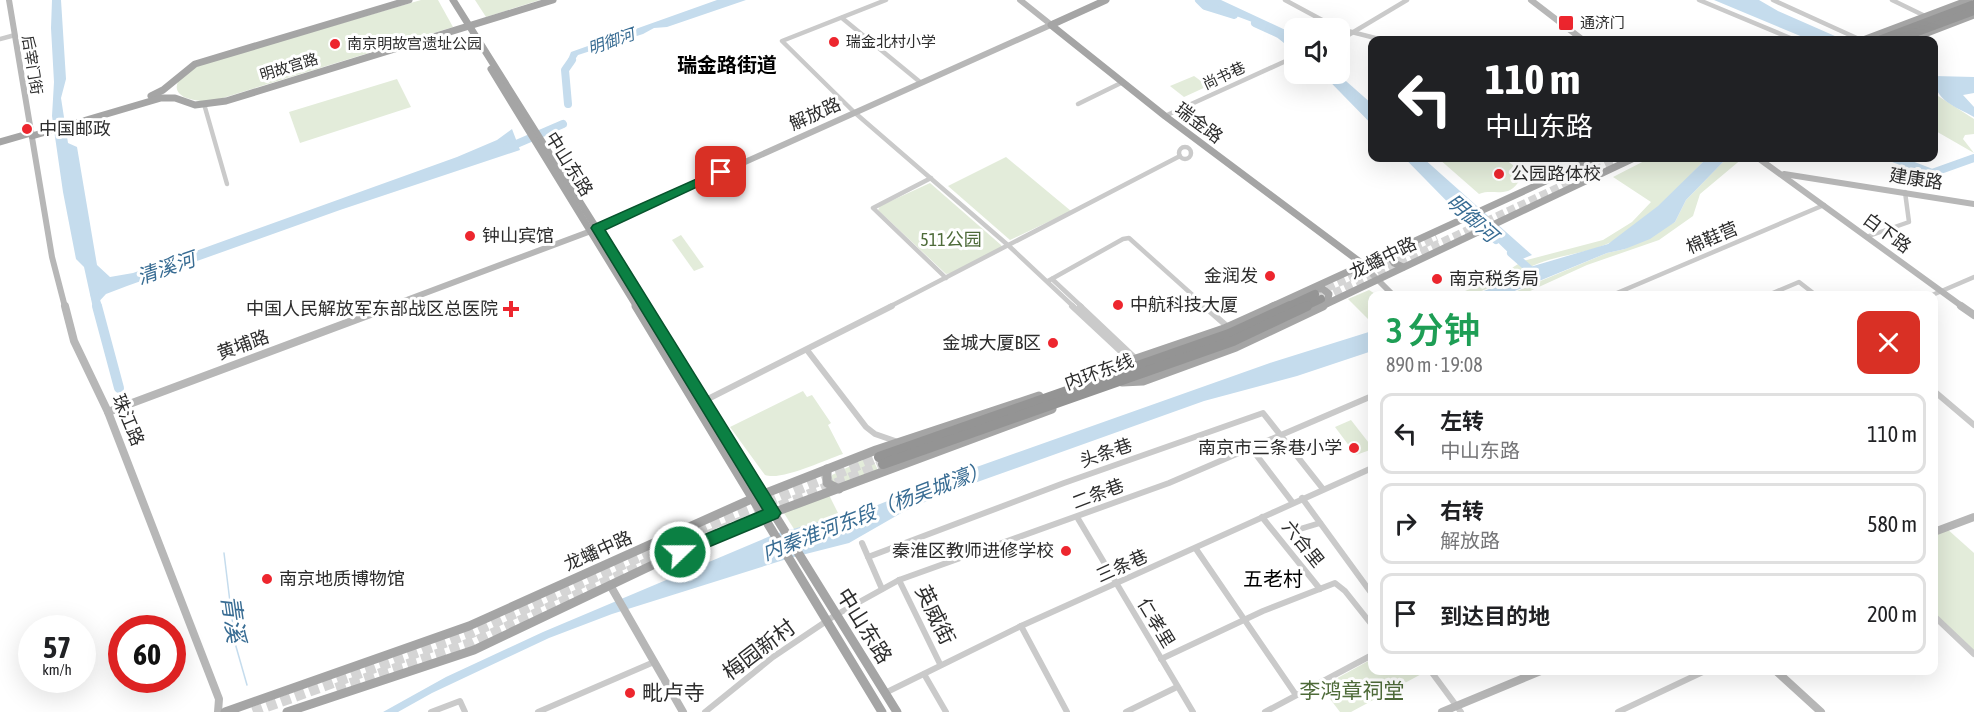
<!DOCTYPE html>
<html lang="zh">
<head>
<meta charset="utf-8">
<style>
	:root { --surface:#fff; --page:#f2f2f2; --text:#202124; --muted:#757577; --line:#e0e0e0 }
	body { margin:0; font-family:"Asap Condensed","Noto Sans SC",sans-serif; background:var(--page); color:var(--text); height:100vh; display:flex; flex-direction:column; font-size:22px; white-space:nowrap }
	* { box-sizing:border-box; margin:0 }
	p { font-size:20px; color:var(--muted) }
	.icon { flex:none; width:33px; height:33px; fill:none; stroke:currentColor; stroke-width:2; stroke-linecap:round; stroke-linejoin:round }
	.map { position:relative; flex:1; overflow:hidden }
	.details { position:absolute; left:1368px; top:291px; width:570px; height:384px; display:flex; flex-direction:column; background:var(--surface); border-radius:12px; box-shadow:0 6px 24px #0002 }
	.details>* { flex:none }
	.hud { position:absolute; left:1368px; top:36px; width:570px; height:126px; border-radius:12px; box-shadow:0 6px 24px #0002; background:#202124; color:#fff; overflow:hidden }
	.controls { position:absolute; left:1284px; top:18px; display:grid; gap:12px }
	.controls a { display:grid; place-items:center; width:66px; height:66px; border-radius:12px; background:var(--surface); box-shadow:0 6px 24px #0002; font-size:30px }
	.speed { position:absolute; left:18px; top:615px; display:flex; gap:12px; font-size:30px; font-weight:700; text-align:center }
	.speed>* { display:grid; place-content:center; width:78px; height:78px; border-radius:50%; background:var(--surface); box-shadow:0 6px 24px #0002; line-height:1 }
	.speed small { font-size:15px; font-weight:400 }
	.speed .limit { border:9px solid #d22; background:#fff; color:#111 }
	.pin { position:absolute; display:grid; place-items:center; width:51px; height:51px; color:#fff; margin:-26px; border-radius:12px; box-shadow:0 3px 9px #0006 }
	.me { position:absolute; width:66px; margin:-33px; rotate:68deg; stroke-linejoin:round; filter:drop-shadow(0 0 4px #0008) }
	.turn { display:flex; align-items:center; gap:21px; height:126px; padding:0 18px; font-size:27px }
	.turn .icon { width:78px; height:78px; stroke-width:2.5 }
	.turn b { display:block; font-size:42px; line-height:51px }
	.round { display:grid; place-items:center; flex:none; width:63px; height:63px; border-radius:12px; background:var(--page) }
	.summary { display:flex; align-items:center; justify-content:space-between; height:102px; padding:0 18px }
	h1 { font-size:36px; font-weight:600; line-height:45px; color:#1e9e55 }
	ul { padding:0; list-style:none }
	li { display:flex; align-items:center; gap:18px; height:81px; margin:0 12px 9px; padding:0 6px; border:3px solid var(--line); border-radius:12px }
	li div { flex:1 }
	li b { display:block; font-size:22px }
	li em { font-style:normal }
	.map>svg:first-child { display:block }
	.green { fill:#e3ecda }
	.water { fill:#c5dced }
	.lines { fill:none; stroke-linecap:round; stroke-linejoin:round }
	.stream { stroke:#c5dced; stroke-width:1.5 }
	.river-far1 { stroke:#c5dced; stroke-width:8 }
	.river { stroke:#c5dced; stroke-width:10 }
	.highway-tunnel-far1 { stroke:#d5d5d5; stroke-width:8; stroke-dasharray:8 4; stroke-linecap:butt }
	.highway-tunnel { stroke:#d5d5d5; stroke-width:10; stroke-dasharray:10 5; stroke-linecap:butt }
	.street-far1 { stroke:#cacaca; stroke-width:4.5 }
	.street { stroke:#cacaca; stroke-width:6 }
	.secondary-far1 { stroke:#b7b7b7; stroke-width:6 }
	.secondary { stroke:#b7b7b7; stroke-width:8 }
	.primary-far1 { stroke:#a5a5a5; stroke-width:7 }
	.primary { stroke:#a5a5a5; stroke-width:9 }
	.highway-far1 { stroke:#949494; stroke-width:8 }
	.highway { stroke:#949494; stroke-width:10 }
	.route { fill:#0b8043; stroke:#07532c; stroke-width:1.5 }
	.poi-dot { fill:#ed262e; stroke:#fff; stroke-width:2 }
	.labels { text-anchor:middle; stroke-width:6; stroke-linejoin:round; paint-order:stroke }
	.far-poi-label { font-size:15px; fill:#2d2d2d; stroke:#fff; text-anchor:start }
	.far-street-label { font-size:15px; fill:#2d2d2d; stroke:#fff }
	.far-water-label { font-size:16px; font-style:italic; fill:#386c93; stroke:#fff }
	.street-label { font-size:18px; fill:#2d2d2d; stroke:#fff }
	.poi-label { font-size:18px; fill:#2d2d2d; stroke:#fff; text-anchor:start }
	.park-label { font-size:18px; fill:#4e6b39; stroke:#fff }
	.far-district-label { font-size:20px; font-weight:bold; fill:#000; stroke:#fff }
	.water-label { font-size:20px; font-style:italic; fill:#386c93; stroke:#fff }
	.neighbourhood-label { font-size:20px; fill:#000; stroke:#fff }
	.near-street-label { font-size:21px; fill:#2d2d2d; stroke:#fff }
	.near-park-label { font-size:21px; fill:#4e6b39; stroke:#fff }
	.near-poi-label { font-size:21px; fill:#2d2d2d; stroke:#fff; text-anchor:start }
	.near-water-label { font-size:24px; font-style:italic; fill:#386c93; stroke:#fff }
</style>
</head>
<body>
<div class="map">
<svg width="1974" height="712" viewBox="0 0 1974 712">
	<rect width="100%" height="100%" fill="#fff"/>
	<g class="green">
		<path d="M421 0H438L453 27 213 101C171 103 163 81 202 64Z"/>
		<polygon points="475,0 540,0 486,17"/>
		<polygon points="1194,76 1208,86 1184,97 1170,86"/>
		<polygon points="397,79 411,107 300,143 289,112"/>
		<polygon points="1934,85 1938,96 1974,119 1974,134 1965,135 1963,139 1974,153 1934,130"/>
		<polygon points="1006,157 1071,211 1010,240 948,186"/>
		<path d="M1438 158H1504L1526 176C1518 179 1517 188 1508 191 1498 194 1489 190 1479 194Z"/>
		<path d="M1650 158H1707C1683 182 1638 232 1607 244 1582 255 1553 255 1528 268 1500 281 1485 295 1453 296L1494 279 1523 261 1603 240 1632 222 1651 202 1613 177Z"/>
		<polygon points="1727,158 1743,158 1700,194 1693,216 1659,240 1587,265 1521,295 1505,296 1607,253 1625,249 1675,222 1686,200"/>
		<polygon points="930,183 1001,245 1002,247 952,273 946,274 878,210 880,206"/>
		<polygon points="681,235 704,267 694,271 672,240"/>
		<polygon points="1369,290 1377,295 1372,296 1372,323 1348,299"/>
		<path d="M803 391 807 397 812 395 831 423 828 425 843 454C824 460 782 481 765 475L730 427Z"/>
		<polygon points="1351,420 1372,447 1372,453 1370,450 1356,455 1335,427"/>
		<polygon points="871,456 879,472 835,485 832,481 832,475"/>
		<polygon points="828,493 840,517 794,529 782,510"/>
		<polygon points="1946,528 1974,553 1974,654 1934,616 1934,532"/>
		<polygon points="1372,659 1372,670 1427,671 1351,712 1340,712 1321,687"/>
	</g>
	<g class="water">
		<polygon points="52,0 61,0 66,79 61,98 68,143 77,147 97,265 110,277 133,273 182,256 457,157 497,140 512,129 520,150 340,210 127,286 106,294 93,308 84,267 76,259 63,192 52,116 54,82 51,28"/>
		<polygon points="717,0 746,0 667,27 654,28 643,34 578,55 568,70 564,70 571,52"/>
		<polygon points="1202,0 1221,0 1294,34 1294,46 1276,31 1215,8"/>
		<polygon points="1714,0 1759,0 1778,11 1844,40 1810,40"/>
		<polygon points="1326,74 1338,74 1372,104 1372,118"/>
		<path d="M1934 76 1974 77V93L1963 95 1974 107V117C1955 106 1934 101 1934 76Z"/>
		<polygon points="1411,158 1423,158 1532,255 1517,261"/>
		<polygon points="1707,158 1727,158 1686,200 1675,222 1650,239 1625,249 1607,253 1505,295 1473,295 1497,286 1530,267 1608,244 1658,206"/>
		<polygon points="1372,331 1372,351 1297,376 1204,401 938,496 903,512 849,543 790,558 612,614 549,638 432,693 398,712 383,712 446,677 543,632 775,534 875,506 940,480 1273,362"/>
	</g>
	<g class="lines">
		<polyline class="stream" points="224,553 235,643 247,685"/>
		<g class="river-far1">
			<polyline points="1199,0 1205,6 1234,15"/>
			<polyline points="1255,23 1279,34 1294,46"/>
			<polyline points="1328,74 1372,119"/>
			<polyline points="568,104 565,70 572,60"/>
			<polyline points="507,148 563,124"/>
			<polyline points="1410,158 1459,208 1496,240"/>
			<polyline points="1893,158 1932,173 1974,158"/>
			<polyline points="1511,253 1536,275"/>
			<polyline points="94,293 98,307"/>
		</g>
		<polyline class="river" points="97,306 119,388"/>
		<g class="highway-tunnel-far1">
			<polyline points="1316,293 1437,238"/>
			<polyline points="1323,298 1621,158"/>
		</g>
		<g class="highway-tunnel">
			<polyline points="780,506 883,464"/>
			<polyline points="694,541 742,521"/>
			<polyline points="336,688 473,642 657,558"/>
			<polyline points="253,712 472,633 711,525 879,457"/>
		</g>
		<g class="street-far1">
			<polyline points="886,0 782,41 854,112 1009,246 1074,307"/>
			<polyline points="1285,0 1337,28"/>
			<polyline points="1699,0 1795,40"/>
			<polyline points="1773,0 1861,40"/>
			<polyline points="1892,0 1927,17"/>
			<polyline points="842,18 920,82"/>
			<polyline points="1340,29 1383,40"/>
			<polyline points="0,39 15,35"/>
			<polyline points="1340,40 1407,0"/>
			<polyline points="204,104 227,184"/>
			<polyline points="1078,104 1123,82"/>
			<polyline points="1165,116 1288,60 1294,60"/>
			<circle cx="1185" cy="153" r="6"/>
			<polyline points="931,178 873,208 946,278"/>
			<polyline points="1866,237 1909,222 1905,192"/>
			<polyline points="1052,279 1082,307"/>
			<polyline points="1048,281 1123,239 1129,238 1206,307"/>
			<polyline points="1610,296 1824,205"/>
			<polyline points="1766,296 1799,282 1817,296"/>
			<polyline points="1930,296 1974,277"/>
			<polyline points="889,307 1180,156"/>
		</g>
		<g class="street">
			<polyline points="1072,306 1131,361"/>
			<polyline points="1080,306 1136,359"/>
			<polyline points="1204,306 1228,327"/>
			<polyline points="807,350 866,427 875,434 898,442"/>
			<polyline points="1934,391 1974,425"/>
			<polyline points="704,401 892,306"/>
			<polyline points="1251,448 1293,503"/>
			<polyline points="1302,498 1372,594"/>
			<polyline points="1077,517 1193,712"/>
			<polyline points="1262,517 1320,589"/>
			<polyline points="1300,529 1320,523"/>
			<polyline points="862,543 882,589"/>
			<polyline points="1196,549 1296,695"/>
			<polyline points="868,557 1064,483 1263,413 1323,489"/>
			<polyline points="899,580 940,664"/>
			<polyline points="1934,616 1974,654"/>
			<polyline points="1021,626 1067,712"/>
			<polyline points="1161,659 1263,611 1335,583 1345,591 1372,625"/>
			<polyline points="1430,670 1461,712"/>
			<polyline points="924,674 946,712"/>
			<polyline points="885,693 1021,626 1372,468"/>
			<polyline points="431,712 460,701 465,712"/>
			<polyline points="538,712 654,662"/>
			<polyline points="705,712 773,657 834,616 899,580 1169,483 1372,396"/>
			<polyline points="1126,712 1177,687"/>
			<polyline points="1265,712 1372,655"/>
			<polyline points="1618,712 1707,670"/>
		</g>
		<g class="secondary-far1">
			<polyline points="9,0 52,257 65,307"/>
			<polyline points="1020,0 1054,27"/>
			<polyline points="1531,0 1583,40"/>
			<polyline points="1758,158 1963,307"/>
			<polyline points="1784,174 1974,204"/>
			<polyline points="1359,261 1394,296"/>
			<polyline points="388,307 591,231 1055,23"/>
		</g>
		<g class="secondary">
			<polyline points="65,306 74,341 108,412 219,699 218,712"/>
			<polyline points="1961,306 1974,315"/>
			<polyline points="108,412 392,306"/>
			<polyline points="1934,532 1974,517"/>
			<polyline points="610,585 683,712"/>
			<polyline points="1775,670 1821,712"/>
			<polyline points="1442,712 1543,670"/>
		</g>
		<g class="primary-far1">
			<polyline points="453,0 646,307"/>
			<polyline points="1106,0 1051,25 1165,116 1364,265"/>
			<polyline points="1863,40 1969,0"/>
			<polyline points="1909,40 1974,15"/>
			<polyline points="491,69 637,307"/>
			<polyline points="151,96 163,90 195,64 409,0"/>
			<polyline points="32,136 161,98 175,98 195,105 226,101 553,0"/>
			<polyline points="0,142 31,133"/>
			<polyline points="1388,254 1394,263 1403,267"/>
			<polyline points="1315,289 1323,289 1329,294 1327,303"/>
			<polyline points="1271,307 1596,158"/>
			<polyline points="1320,307 1634,158"/>
		</g>
		<g class="primary">
			<polyline points="636,306 882,712"/>
			<polyline points="645,306 897,712"/>
			<polyline points="1118,371 1136,359 1224,329 1275,306"/>
			<polyline points="1122,382 1143,381 1236,347 1323,306"/>
			<polyline points="827,469 827,483 839,489"/>
			<polyline points="679,535 693,534 695,537 691,546 686,549"/>
			<polyline points="225,712 469,626 756,497 876,450 1039,396"/>
			<polyline points="287,712 474,650 680,552 767,515 1052,409"/>
		</g>
		<g class="highway-far1">
			<polyline points="1879,40 1974,4"/>
			<polyline points="1896,40 1974,11"/>
			<polyline points="1287,307 1315,294"/>
			<polyline points="1304,307 1321,299"/>
		</g>
		<g class="highway">
			<polyline points="879,457 1229,334 1290,306"/>
			<polyline points="883,464 1233,341 1307,306"/>
		</g>
	</g>
	<polygon class="route" points="721,168 727,172 725,174 605,230 781,513 778,518 680,559 675,557 673,552 675,547 763,510 591,228 593,225"/>
	<g class="poi-dot">
		<rect x="1558" y="15" width="16" height="16" rx="3"/>
		<circle cx="834" cy="42" r="6"/>
		<circle cx="335" cy="44" r="6"/>
		<circle cx="27" cy="129" r="6"/>
		<circle cx="1499" cy="174" r="6"/>
		<circle cx="470" cy="236" r="6"/>
		<circle cx="1270" cy="276" r="6"/>
		<circle cx="1437" cy="279" r="6"/>
		<circle cx="1118" cy="305" r="6"/>
		<path d="M508 300h6v6h6v6h-6v6h-6v-6h-6v-6h6z"/>
		<circle cx="1053" cy="343" r="6"/>
		<circle cx="1354" cy="448" r="6"/>
		<circle cx="1066" cy="551" r="6"/>
		<circle cx="267" cy="579" r="6"/>
		<circle cx="630" cy="693" r="6"/>
	</g>
	<g class="labels">
		<g class="far-poi-label">
			<text x="1580" y="28">通济门</text>
			<text x="846" y="47">瑞金北村小学</text>
			<text x="347" y="49">南京明故宫遗址公园</text>
		</g>
		<g class="far-street-label">
			<text transform="translate(32 65) rotate(81)" y="5">后宰门街</text>
			<text transform="translate(289 67) rotate(-17)" y="5">明故宫路</text>
			<text transform="translate(1224 76) rotate(-25)" y="5">尚书巷</text>
		</g>
		<g class="far-water-label">
			<text transform="translate(611 41) rotate(-19)" y="6">明御河</text>
		</g>
		<g class="street-label">
			<text transform="translate(815 114) rotate(-24)" y="6">解放路</text>
			<text transform="translate(1199 123) rotate(37)" y="6">瑞金路</text>
			<text transform="translate(569 164) rotate(58)" y="6">中山东路</text>
			<text transform="translate(1916 179) rotate(9)" y="6">建康路</text>
			<text transform="translate(1887 233) rotate(36)" y="6">白下路</text>
			<text transform="translate(1712 238) rotate(-23)" y="6">棉鞋营</text>
			<text transform="translate(1383 258) rotate(-26)" y="6">龙蟠中路</text>
			<text transform="translate(243 345) rotate(-20)" y="6">黄埔路</text>
			<text transform="translate(1099 372) rotate(-20)" y="6">内环东线</text>
			<text transform="translate(128 420) rotate(67)" y="6">珠江路</text>
			<text transform="translate(1106 453) rotate(-19)" y="6">头条巷</text>
			<text transform="translate(1098 494) rotate(-21)" y="6">二条巷</text>
			<text transform="translate(1303 544) rotate(51)" y="6">六合里</text>
			<text transform="translate(598 551) rotate(-24)" y="6">龙蟠中路</text>
			<text transform="translate(1122 566) rotate(-24)" y="6">三条巷</text>
			<text transform="translate(1156 623) rotate(59)" y="6">仁孝里</text>
		</g>
		<g class="poi-label">
			<text x="39" y="135">中国邮政</text>
			<text x="1511" y="180">公园路体校</text>
			<text x="482" y="242">钟山宾馆</text>
			<text x="1258" y="282" text-anchor="end">金润发</text>
			<text x="1449" y="285">南京税务局</text>
			<text x="1130" y="311">中航科技大厦</text>
			<text x="498" y="315" text-anchor="end">中国人民解放军东部战区总医院</text>
			<text x="1041" y="349" text-anchor="end">金城大厦B区</text>
			<text x="1342" y="454" text-anchor="end">南京市三条巷小学</text>
			<text x="1054" y="557" text-anchor="end">秦淮区教师进修学校</text>
			<text x="279" y="585">南京地质博物馆</text>
		</g>
		<g class="park-label">
			<text x="951" y="246">511公园</text>
		</g>
		<g class="far-district-label">
			<text x="727" y="72">瑞金路街道</text>
		</g>
		<g class="water-label">
			<text transform="translate(1472 218) rotate(42)" y="7">明御河</text>
			<text transform="translate(166 268) rotate(-19)" y="7">清溪河</text>
			<text transform="translate(875 511) rotate(-21)" y="7">内秦淮河东段（杨吴城濠）</text>
		</g>
		<g class="neighbourhood-label">
			<text x="1273" y="586">五老村</text>
		</g>
		<g class="near-street-label">
			<text transform="translate(935 615) rotate(64)" y="7">英威街</text>
			<text transform="translate(864 626) rotate(58)" y="7">中山东路</text>
			<text transform="translate(759 650) rotate(-37)" y="7">梅园新村</text>
		</g>
		<g class="near-park-label">
			<text x="1352" y="698">李鸿章祠堂</text>
		</g>
		<g class="near-poi-label">
			<text x="642" y="700">毗卢寺</text>
		</g>
		<g class="near-water-label">
			<text transform="translate(233 619) rotate(82)" y="8">青溪</text>
		</g>
	</g>
</svg>
<div class="controls">
<a><svg class="icon" aria-label="sound" viewBox="0 0 24 24"><path d="M4 9h4l5-4v14l-5-4H4zM17 9q2 3 0 6"/></svg></a>
</div>
<div class="speed"><div>57<small>km/h</small></div><div class="limit">60</div></div>
<div class="pin" style="left:721px;top:172px;background:#d93025"><svg class="icon" aria-label="arrive" viewBox="0 0 24 24"><path d="M6 21V4h12l-3 4 3 4H6"/></svg></div>
<svg class="me" style="left:680px;top:552px" viewBox="-20 -20 40 40"><circle r="17" fill="#0b8043" stroke="#fff" stroke-width="3"/><path d="M0-11L8 9 0 5-8 9z" fill="#fff"/></svg>
<div class="hud">
<div class="turn"><svg class="icon" aria-label="left" viewBox="0 0 24 24"><path d="M17 20v-9H6M10 6l-5 5 5 5"/></svg><div><b>110 m</b>中山东路</div></div>
</div>
<section class="details">
<div class="summary"><div><h1>3 分钟</h1><p>890 m · 19:08</p></div><a class="round" style="background:#d93025;color:#fff"><svg class="icon" aria-label="close" viewBox="0 0 24 24"><path d="M6 6l12 12M18 6L6 18"/></svg></a></div>
<ul>
<li><svg class="icon" aria-label="left" viewBox="0 0 24 24"><path d="M17 20v-9H6M10 6l-5 5 5 5"/></svg><div><b>左转</b><p>中山东路</p></div><em>110 m</em></li>
<li><svg class="icon" aria-label="right" viewBox="0 0 24 24"><path d="M7 20v-9h11M14 6l5 5-5 5"/></svg><div><b>右转</b><p>解放路</p></div><em>580 m</em></li>
<li><svg class="icon" aria-label="arrive" viewBox="0 0 24 24"><path d="M6 21V4h12l-3 4 3 4H6"/></svg><div><b>到达目的地</b></div><em>200 m</em></li>
</ul>
</section>
</div>
</body>
</html>
